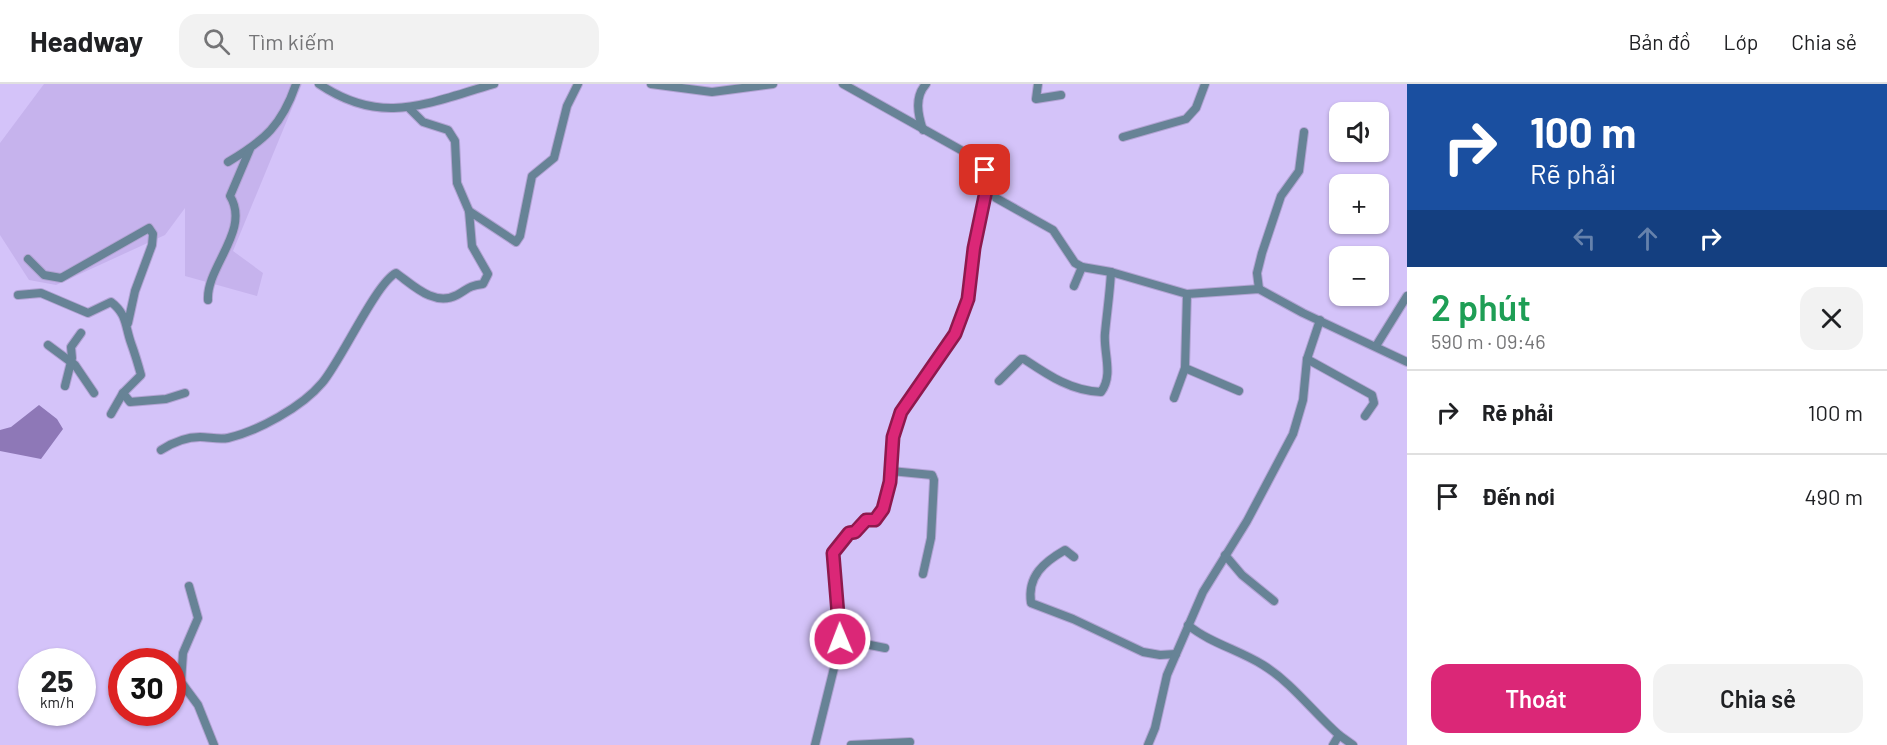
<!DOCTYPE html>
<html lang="vi">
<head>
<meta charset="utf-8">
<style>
	:root { --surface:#fff; --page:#f2f2f2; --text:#202124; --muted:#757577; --line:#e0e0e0; --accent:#db2777 }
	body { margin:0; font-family:Barlow,sans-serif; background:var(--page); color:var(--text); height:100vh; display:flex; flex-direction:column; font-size:22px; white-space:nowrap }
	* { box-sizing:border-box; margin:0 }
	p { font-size:20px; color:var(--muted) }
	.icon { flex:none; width:33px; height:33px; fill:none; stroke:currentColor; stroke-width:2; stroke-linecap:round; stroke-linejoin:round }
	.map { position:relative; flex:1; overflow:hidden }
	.details { display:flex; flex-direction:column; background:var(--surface); width:480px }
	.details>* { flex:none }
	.banner { background:#1a4fa0; color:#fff; overflow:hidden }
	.fabs { position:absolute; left:1329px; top:18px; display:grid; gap:12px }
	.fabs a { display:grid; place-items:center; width:60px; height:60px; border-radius:12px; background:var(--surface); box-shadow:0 2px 4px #0004; font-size:30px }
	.speed { position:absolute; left:18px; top:564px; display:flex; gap:12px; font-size:30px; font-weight:700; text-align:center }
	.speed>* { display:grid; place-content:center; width:78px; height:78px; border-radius:50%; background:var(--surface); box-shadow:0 2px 4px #0004; line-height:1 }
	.speed small { font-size:15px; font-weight:400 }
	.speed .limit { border:9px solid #d22; background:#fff; color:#111 }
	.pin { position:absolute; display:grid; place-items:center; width:51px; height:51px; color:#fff; margin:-26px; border-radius:12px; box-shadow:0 3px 9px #0006 }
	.me { position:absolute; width:66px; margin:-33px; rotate:359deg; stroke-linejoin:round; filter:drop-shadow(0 0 4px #0008) }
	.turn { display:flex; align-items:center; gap:21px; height:126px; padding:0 24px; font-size:27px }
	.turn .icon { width:78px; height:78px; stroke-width:2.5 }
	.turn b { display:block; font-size:42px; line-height:51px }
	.lanes { display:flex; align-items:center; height:57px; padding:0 24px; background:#0003; justify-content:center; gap:30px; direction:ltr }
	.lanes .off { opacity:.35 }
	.round { display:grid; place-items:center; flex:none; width:63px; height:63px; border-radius:18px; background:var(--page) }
	.overview { display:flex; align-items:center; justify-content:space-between; height:102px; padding:0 24px }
	h1 { font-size:36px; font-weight:600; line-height:45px; color:#1e9e55 }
	.cta { display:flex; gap:12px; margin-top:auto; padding:12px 24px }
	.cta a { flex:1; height:69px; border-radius:18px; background:var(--accent); color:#fff; font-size:24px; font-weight:600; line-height:69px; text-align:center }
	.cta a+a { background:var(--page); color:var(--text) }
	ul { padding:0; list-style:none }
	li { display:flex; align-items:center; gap:18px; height:84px; padding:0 24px; border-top:2px solid var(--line) }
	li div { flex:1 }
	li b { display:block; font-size:22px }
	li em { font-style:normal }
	header { display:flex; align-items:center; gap:36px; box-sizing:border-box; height:84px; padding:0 30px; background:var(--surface); border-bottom:2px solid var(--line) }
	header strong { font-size:28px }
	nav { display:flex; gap:33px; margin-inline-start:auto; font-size:21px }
	.search { width:420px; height:54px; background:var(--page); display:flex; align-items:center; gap:15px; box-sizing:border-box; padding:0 21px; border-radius:18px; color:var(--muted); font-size:22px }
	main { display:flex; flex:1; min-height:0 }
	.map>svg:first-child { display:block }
	.built { fill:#c6b3ed }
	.water { fill:#8e78b7 }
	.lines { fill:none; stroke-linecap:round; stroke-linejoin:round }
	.minor-casing { stroke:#b2a3d3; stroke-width:10 }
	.minor { stroke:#678396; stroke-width:8 }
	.route-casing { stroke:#8e194d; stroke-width:15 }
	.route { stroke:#db2777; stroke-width:10 }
</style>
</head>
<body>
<header>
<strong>Headway</strong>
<div class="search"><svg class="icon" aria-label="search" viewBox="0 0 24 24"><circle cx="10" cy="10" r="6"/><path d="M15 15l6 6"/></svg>Tìm kiếm</div>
<nav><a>Bản đồ</a><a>Lớp</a><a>Chia sẻ</a></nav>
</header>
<main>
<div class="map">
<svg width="1407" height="661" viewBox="0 0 1407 661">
	<rect width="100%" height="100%" fill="#d4c3f9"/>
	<polygon class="built" points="44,0 302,0 233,167 263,189 257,212 185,192 185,124 165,151 56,201 29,196 0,151 0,59"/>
	<polygon class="water" points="39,321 57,335 63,345 41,375 0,367 0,346 11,343"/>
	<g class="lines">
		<g class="minor-casing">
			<g id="minor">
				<path d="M319 0C383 43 427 19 494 0"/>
				<polyline points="651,0 712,8 773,0"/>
				<polyline points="843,0 968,70 985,86 996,114 1053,146 1075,179 1082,183 1111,188 1187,210 1259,205 1303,229 1407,278"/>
				<polyline points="1038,0 1036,15 1061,11"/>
				<polyline points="409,24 423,38 448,46 455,57 457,99 469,127"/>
				<path d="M923 46C918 31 914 13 926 0"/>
				<polyline points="1123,53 1186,35 1196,24 1205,0"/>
				<path d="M228 78C265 56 282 41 296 0"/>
				<polyline points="28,175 44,191 61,194 149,144 153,150 152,161 135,207 128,239"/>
				<polyline points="1074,202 1082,183"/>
				<polyline points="1259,205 1257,189 1262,169 1281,112 1299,87 1304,48"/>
				<path d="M18 211 41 209 88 229 111 218C127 230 125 242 131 259 135 270 138 280 141 291L123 309 111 330"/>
				<path d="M208 216C206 183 251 146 230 112L250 65"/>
				<polyline points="48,261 75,281 94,309"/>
				<polyline points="1376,262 1407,212"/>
				<polyline points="1307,275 1372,311 1374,319 1365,332"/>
				<polyline points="1185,284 1239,307"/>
				<path d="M999 297 1021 275H1024C1048 291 1071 307 1101 308 1114 291 1103 268 1105 249 1107 228 1110 208 1111 188"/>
				<polyline points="65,302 72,274 71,263 81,249"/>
				<polyline points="123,309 130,318 166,315 185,309"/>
				<polyline points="1174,314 1185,284 1187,210"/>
				<path d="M161 366C172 359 187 353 200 353 209 353 219 356 228 354 258 347 302 323 322 299 341 277 376 199 396 189 413 201 434 223 457 211 468 205 468 202 483 200L488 190 472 162 469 127 516 158 520 152 532 92 554 74 567 22 578 0"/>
				<polyline points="891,387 932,391 934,396 931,454 923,490"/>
				<polyline points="1225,471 1242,491 1274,517"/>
				<path d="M1074 473 1065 466C1044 478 1027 492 1031 519L1073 535 1143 568 1160 571 1176 570"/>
				<polyline points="189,502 198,534 183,569 181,598 198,621 214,661"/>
				<path d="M1188 541C1210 559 1239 566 1263 581 1292 599 1313 628 1339 651L1333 661"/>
				<polyline points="840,555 885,564"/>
				<polyline points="1339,651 1353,661"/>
				<polyline points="815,661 838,568 841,548 833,469 849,449 855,448 866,437 875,436 883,425 890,398 893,353 901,328 955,250 968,215 974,164 988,99"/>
				<polyline points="851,661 910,658"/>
				<polyline points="1148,661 1155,644 1167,591 1203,508 1247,437 1293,350 1303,316 1307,275 1320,236"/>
			</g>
		</g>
		<use href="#minor" class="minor"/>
	</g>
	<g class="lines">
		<g class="route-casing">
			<polyline id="route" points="840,555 833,469 849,449 855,448 866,436 875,436 883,425 890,398 893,353 901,328 955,250 968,215 974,164 988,97 985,86"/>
		</g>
		<use href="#route" class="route"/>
	</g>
</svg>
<div class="fabs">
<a><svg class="icon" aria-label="sound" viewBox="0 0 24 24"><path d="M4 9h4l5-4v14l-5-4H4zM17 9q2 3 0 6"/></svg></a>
<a>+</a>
<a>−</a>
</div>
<div class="speed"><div>25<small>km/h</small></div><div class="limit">30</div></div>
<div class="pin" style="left:985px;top:86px;background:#d93025"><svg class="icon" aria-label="arrive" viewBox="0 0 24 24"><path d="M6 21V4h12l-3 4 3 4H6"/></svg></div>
<svg class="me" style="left:840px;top:555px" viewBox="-20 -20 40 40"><circle r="17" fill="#db2777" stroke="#fff" stroke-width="3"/><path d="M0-11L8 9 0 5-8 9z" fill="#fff"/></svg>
</div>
<section class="details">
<div class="banner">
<div class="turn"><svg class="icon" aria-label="right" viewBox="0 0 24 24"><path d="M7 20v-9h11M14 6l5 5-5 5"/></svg><div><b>100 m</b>Rẽ phải</div></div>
<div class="lanes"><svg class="icon off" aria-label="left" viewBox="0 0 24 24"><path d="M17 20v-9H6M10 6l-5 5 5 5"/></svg><svg class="icon off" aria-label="ahead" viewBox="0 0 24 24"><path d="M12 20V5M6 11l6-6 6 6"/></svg><svg class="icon" aria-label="right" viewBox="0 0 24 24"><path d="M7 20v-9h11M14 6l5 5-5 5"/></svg></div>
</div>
<div class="overview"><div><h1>2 phút</h1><p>590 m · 09:46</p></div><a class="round"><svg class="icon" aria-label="close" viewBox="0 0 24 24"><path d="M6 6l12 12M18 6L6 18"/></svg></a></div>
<ul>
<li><svg class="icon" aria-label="right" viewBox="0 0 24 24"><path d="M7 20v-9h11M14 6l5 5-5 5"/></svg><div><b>Rẽ phải</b></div><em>100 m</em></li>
<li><svg class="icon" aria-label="arrive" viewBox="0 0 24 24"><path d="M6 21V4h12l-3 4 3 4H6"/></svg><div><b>Đến nơi</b></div><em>490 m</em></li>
</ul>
<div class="cta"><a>Thoát</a><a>Chia sẻ</a></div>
</section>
</main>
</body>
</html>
